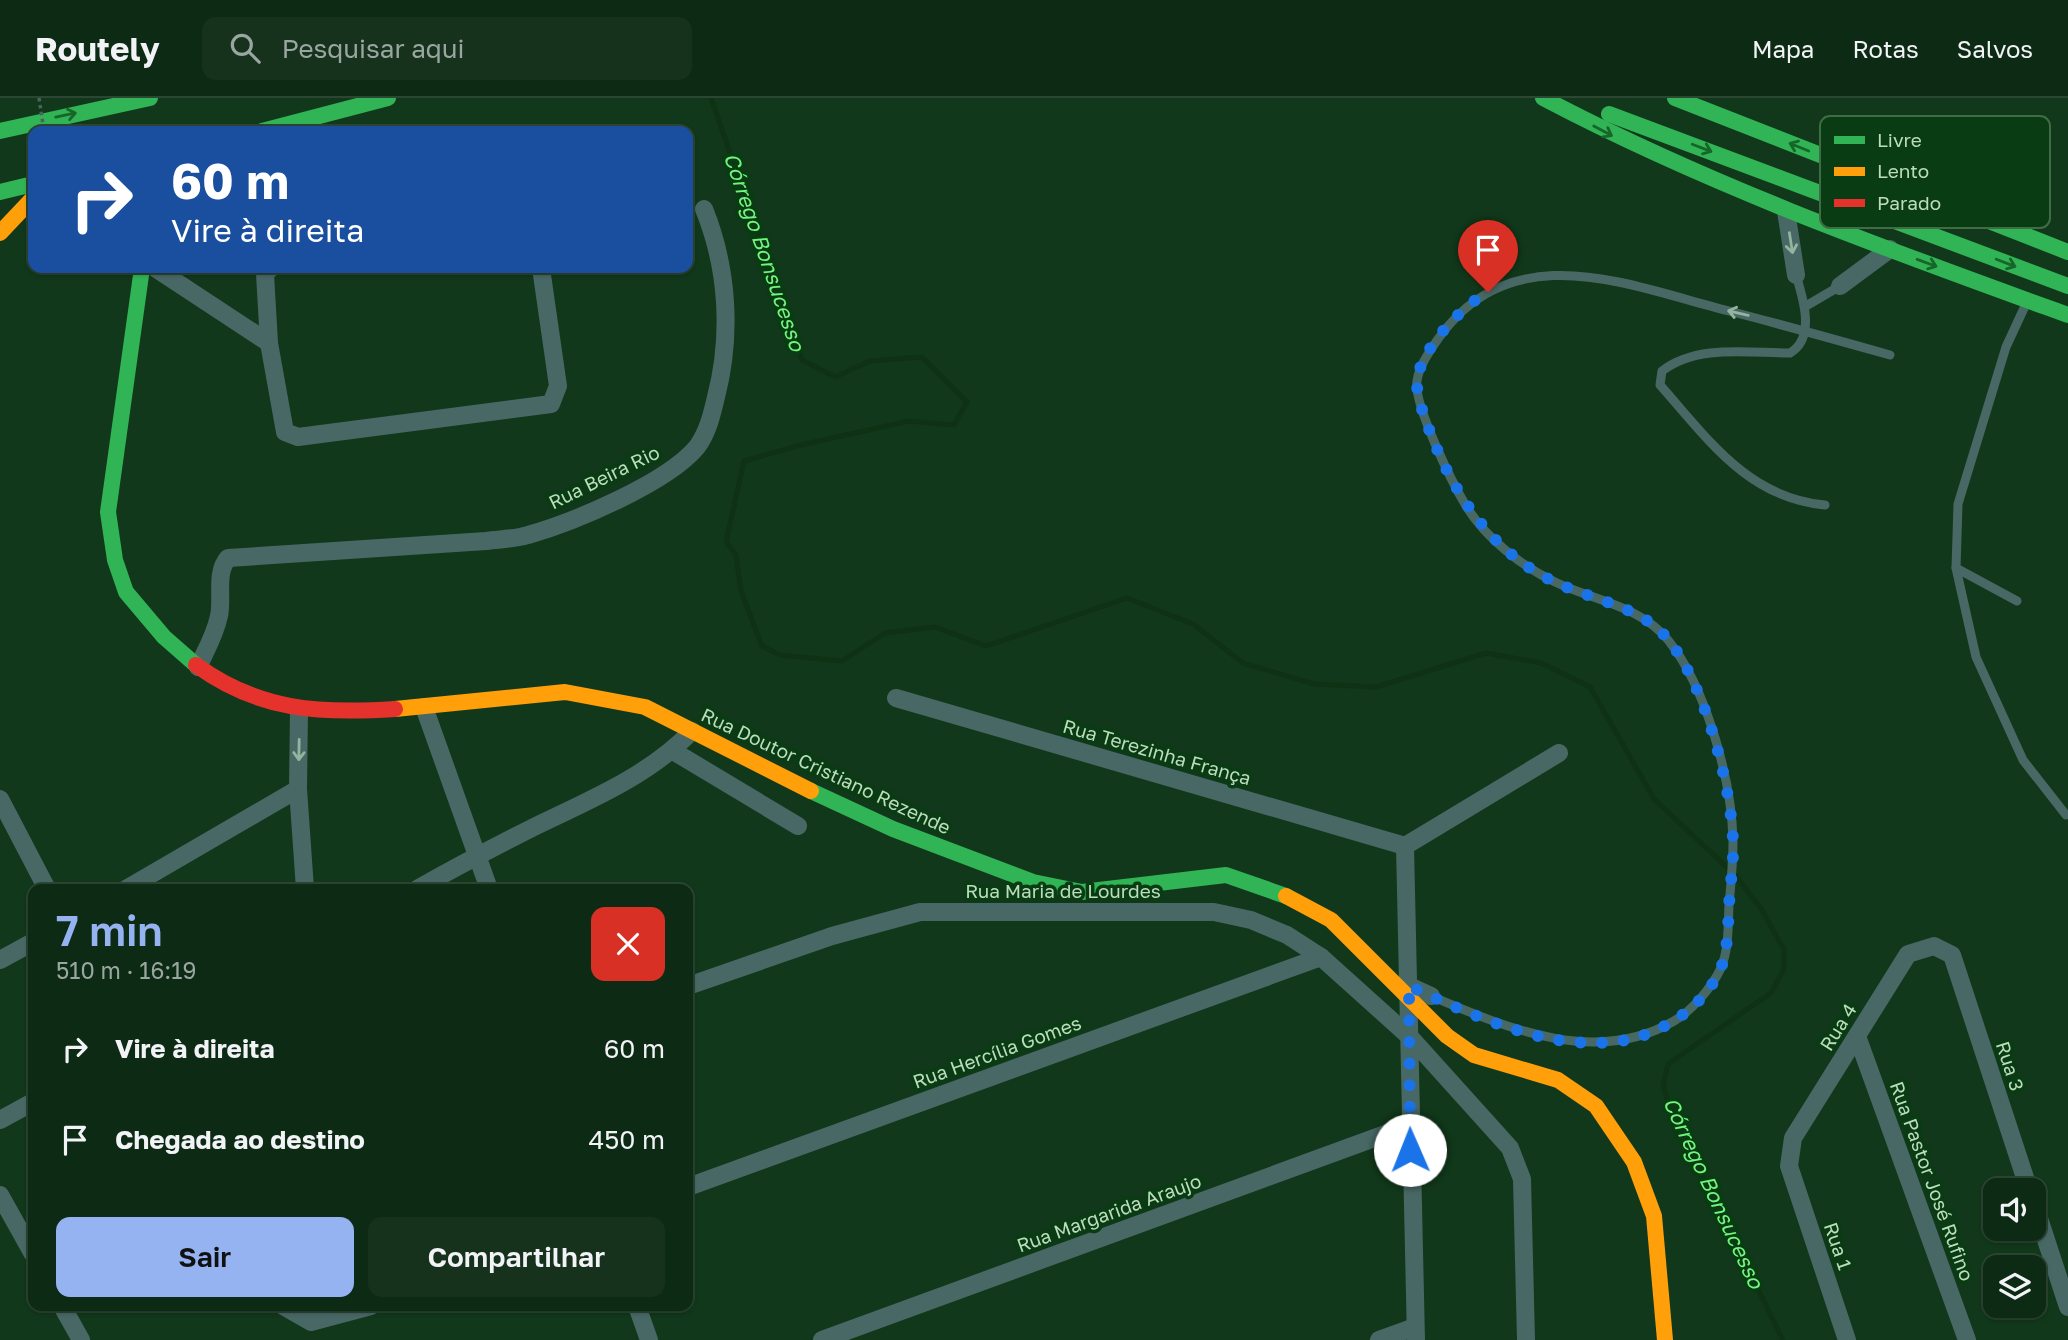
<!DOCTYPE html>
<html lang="pt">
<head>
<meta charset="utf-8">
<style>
	:root { --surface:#0d2a14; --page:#16321d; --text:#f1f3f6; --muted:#9aa7a0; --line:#2d4634; --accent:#95b2f1 }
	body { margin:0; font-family:"Golos Text",sans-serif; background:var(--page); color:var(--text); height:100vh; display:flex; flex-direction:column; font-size:26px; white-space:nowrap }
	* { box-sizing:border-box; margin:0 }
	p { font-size:23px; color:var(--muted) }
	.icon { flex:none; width:38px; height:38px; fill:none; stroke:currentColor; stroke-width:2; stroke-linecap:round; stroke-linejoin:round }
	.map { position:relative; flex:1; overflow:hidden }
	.details { position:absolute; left:28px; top:786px; width:665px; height:427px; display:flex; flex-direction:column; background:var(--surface); border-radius:14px; box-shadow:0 2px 5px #0004,0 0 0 2px var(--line) }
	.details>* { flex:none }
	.banner { position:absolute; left:28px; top:28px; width:665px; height:147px; border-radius:14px; box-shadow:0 2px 5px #0004,0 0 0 2px var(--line); background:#1a4fa0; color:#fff; overflow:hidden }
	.fabs { position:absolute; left:1983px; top:1080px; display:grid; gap:14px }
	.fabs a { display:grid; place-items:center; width:63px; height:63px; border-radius:14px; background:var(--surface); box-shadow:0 2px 5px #0004,0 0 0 2px var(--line); font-size:35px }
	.pin { position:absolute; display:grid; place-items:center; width:60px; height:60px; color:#fff; margin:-72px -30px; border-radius:50% 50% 50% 0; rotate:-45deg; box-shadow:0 0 7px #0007 }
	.pin .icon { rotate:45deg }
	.me { position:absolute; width:77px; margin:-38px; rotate:359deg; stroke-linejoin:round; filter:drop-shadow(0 0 5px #0008) }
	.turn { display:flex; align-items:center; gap:24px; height:147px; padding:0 28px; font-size:32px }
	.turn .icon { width:91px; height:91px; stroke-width:2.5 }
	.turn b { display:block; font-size:49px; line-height:60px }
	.round { display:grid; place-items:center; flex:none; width:74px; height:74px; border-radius:14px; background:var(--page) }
	.head { display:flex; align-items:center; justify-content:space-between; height:119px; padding:0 28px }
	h1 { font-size:42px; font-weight:600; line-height:52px; color:var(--accent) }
	.cta { display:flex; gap:14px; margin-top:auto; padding:14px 28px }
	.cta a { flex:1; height:80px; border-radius:14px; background:var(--accent); color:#111; font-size:28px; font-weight:600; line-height:80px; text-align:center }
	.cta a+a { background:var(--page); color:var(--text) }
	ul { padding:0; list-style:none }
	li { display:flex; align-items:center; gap:21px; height:91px; padding:0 28px }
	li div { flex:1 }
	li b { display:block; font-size:26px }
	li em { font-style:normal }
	header { display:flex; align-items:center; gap:42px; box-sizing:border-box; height:98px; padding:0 35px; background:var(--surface); border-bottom:2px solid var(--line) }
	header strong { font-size:33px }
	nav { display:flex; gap:38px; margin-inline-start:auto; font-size:24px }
	.search { width:490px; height:63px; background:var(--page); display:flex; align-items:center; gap:18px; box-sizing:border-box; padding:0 24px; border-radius:14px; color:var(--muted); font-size:26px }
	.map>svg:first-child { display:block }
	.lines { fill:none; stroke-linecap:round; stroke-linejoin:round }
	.stream { stroke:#0f3114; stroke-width:5 }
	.lane { stroke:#486866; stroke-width:9 }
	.street { stroke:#486866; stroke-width:18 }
	.fast { stroke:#30b455; stroke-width:16 }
	.slow { stroke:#ff9f0a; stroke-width:16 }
	.jam { stroke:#e5322d; stroke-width:16 }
	.path-bridge { stroke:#48645b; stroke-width:3.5; stroke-dasharray:3.5 3.5; stroke-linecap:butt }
	.oneway { stroke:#176629 }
	.oneway2 { stroke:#93b49f }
	.route { stroke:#1a73e8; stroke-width:12; stroke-dasharray:0 21.6 }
	.labels { text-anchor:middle; stroke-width:7; stroke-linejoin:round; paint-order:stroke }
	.street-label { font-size:19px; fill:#bcddbd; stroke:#093c12 }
	.water-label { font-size:21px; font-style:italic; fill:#73f37f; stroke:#093c12 }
	.key { fill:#093c12; stroke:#3f6c45; stroke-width:2 }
	.key-label { font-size:19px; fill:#bcddbd }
</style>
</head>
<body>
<header>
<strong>Routely</strong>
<div class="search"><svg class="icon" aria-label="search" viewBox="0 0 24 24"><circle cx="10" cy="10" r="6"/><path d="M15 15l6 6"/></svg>Pesquisar aqui</div>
<nav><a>Mapa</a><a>Rotas</a><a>Salvos</a></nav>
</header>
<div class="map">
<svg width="2068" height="1242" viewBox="0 0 2068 1242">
	<rect width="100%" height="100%" fill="#11381a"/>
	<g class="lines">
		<polyline class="stream" points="711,0 802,262 835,279 870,263 922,259 967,304 954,327 909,323 801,347 744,363 726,444 736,457 741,493 762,548 780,557 842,563 885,535 935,529 986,548 1127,500 1193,526 1243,565 1314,586 1376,589 1486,555 1541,565 1590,589 1654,701 1735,777 1762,812 1784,852 1784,871 1771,895 1668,966 1663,988 1673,1018 1783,1242"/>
		<g class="lane">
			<path d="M1796 177C1803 200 1816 240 1790 255 1748 255 1697 246 1662 273L1660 287C1708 341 1748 400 1825 407"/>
			<polyline points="1806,208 1840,188"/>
			<polyline points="2025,208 2006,249 1958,406 1956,470 1976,559 2023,662 2066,717"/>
			<polyline points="1956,470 2017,503"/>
			<path d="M1431 898C1507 930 1596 969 1674 923 1692 913 1712 889 1721 870 1729 851 1728 827 1729 807 1731 786 1733 764 1733 743 1732 683 1706 589 1668 542 1641 508 1592 502 1555 484 1521 468 1486 440 1466 408 1453 386 1413 306 1417 283 1419 268 1430 253 1438 241 1513 135 1629 188 1729 213 1783 227 1837 242 1890 257"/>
		</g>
		<g class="street">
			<polyline points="1786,113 1796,177"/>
			<polyline points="155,170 269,245"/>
			<polyline points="271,170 265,176 269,245 285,334 298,339 551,306 558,288 541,170"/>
			<polyline points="1840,188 1890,151"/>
			<path d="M198 569C206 552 215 537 219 518 223 500 215 475 228 460L486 443C500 441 515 441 528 437 574 424 667 385 697 349 708 334 712 316 716 299 732 238 728 170 704 111"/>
			<polyline points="896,600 1405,748"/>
			<polyline points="424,609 489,791"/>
			<polyline points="299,612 298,691 305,791"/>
			<polyline points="673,653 798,728"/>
			<polyline points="0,701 47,791"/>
			<polyline points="1405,748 1416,1242"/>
			<polyline points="1405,748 1559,655"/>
			<polyline points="126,791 298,691"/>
			<path d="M417 791C456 769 496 748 536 728 592 701 648 678 692 633"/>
			<polyline points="0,862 33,844"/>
			<polyline points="688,888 832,838 920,814 1214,814 1251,822 1287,837 1321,859 1410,939 1510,1050 1522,1081 1526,1242"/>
			<polyline points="1409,888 1431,898"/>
			<polyline points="1857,938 1967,1242"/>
			<polyline points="0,1022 33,1004"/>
			<polyline points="688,1089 1321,859"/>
			<polyline points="0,1097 33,1156"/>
			<polyline points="2034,1105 2068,1209"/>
			<polyline points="62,1208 81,1242"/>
			<polyline points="283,1208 311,1224 371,1208"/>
			<polyline points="637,1208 649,1242"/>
			<polyline points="822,1242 1410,1027"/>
			<polyline points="1379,1242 1415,1229"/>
			<polyline points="1847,1242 1789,1068 1793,1040 1908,856 1934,848 1952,857 2029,1092"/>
		</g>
		<g class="fast">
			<path d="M1543 0C1712 89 1889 152 2068 217"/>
			<polyline points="1675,0 2068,154"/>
			<polyline points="1609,16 2068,188"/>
			<polyline points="0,33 150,0"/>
			<polyline points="262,33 388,0"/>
			<polyline points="0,94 33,86"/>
			<polyline points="142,170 108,414 115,462 126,494 164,539 196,567"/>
			<polyline points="811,693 893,731 1033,784 1082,794 1226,777 1286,798"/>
		</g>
		<g class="slow">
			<polyline points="0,135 33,100"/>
			<polyline points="395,611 565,594 645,609 811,693"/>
			<polyline points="1286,798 1331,822 1447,938 1474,957 1558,982 1596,1008 1634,1064 1654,1118 1665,1242"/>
		</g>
		<path class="jam" d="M196 567C259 613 320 616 395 611"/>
		<polyline class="path-bridge" points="39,0 44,33"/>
	</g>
	<defs><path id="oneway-shaft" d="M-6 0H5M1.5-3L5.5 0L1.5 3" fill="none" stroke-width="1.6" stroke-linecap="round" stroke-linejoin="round" transform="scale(1.75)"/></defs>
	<g class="oneway">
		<use href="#oneway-shaft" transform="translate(66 17) rotate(-12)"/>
		<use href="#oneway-shaft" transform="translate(1603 33) rotate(28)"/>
		<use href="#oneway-shaft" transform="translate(1799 49) rotate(-158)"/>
		<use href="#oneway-shaft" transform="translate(1702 50) rotate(21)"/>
		<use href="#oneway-shaft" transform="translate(1927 165) rotate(20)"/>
		<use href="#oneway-shaft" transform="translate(2006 165) rotate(21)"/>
	</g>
	<g class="oneway2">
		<use href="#oneway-shaft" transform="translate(1791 145) rotate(81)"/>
		<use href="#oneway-shaft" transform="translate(1738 215) rotate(-167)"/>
		<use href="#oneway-shaft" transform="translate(299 652) rotate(91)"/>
	</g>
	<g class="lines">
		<path class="route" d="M1410 1052 1409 888C1474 918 1553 956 1626 942 1665 934 1707 907 1722 867 1728 849 1728 827 1729 808 1730 787 1734 764 1733 743 1731 686 1704 584 1667 540 1640 508 1591 502 1555 484 1490 454 1451 392 1427 326 1423 314 1417 299 1417 286 1417 254 1462 208 1488 194"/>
	</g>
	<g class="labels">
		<g class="street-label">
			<text transform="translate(604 379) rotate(-26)" y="7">Rua Beira Rio</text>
			<text transform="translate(1157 654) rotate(16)" y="7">Rua Terezinha França</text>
			<text transform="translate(826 673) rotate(25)" y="7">Rua Doutor Cristiano Rezende</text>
			<text x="1063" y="800">Rua Maria de Lourdes</text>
			<text transform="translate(1838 929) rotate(-58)" y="7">Rua 4</text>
			<text transform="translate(997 954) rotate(-20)" y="7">Rua Hercília Gomes</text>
			<text transform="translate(2010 968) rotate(72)" y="7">Rua 3</text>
			<text transform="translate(1932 1083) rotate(70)" y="7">Rua Pastor José Rufino</text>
			<text transform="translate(1109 1115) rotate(-20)" y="7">Rua Margarida Araujo</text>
			<text transform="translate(1838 1148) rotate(71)" y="7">Rua 1</text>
		</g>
		<g class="water-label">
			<text transform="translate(764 154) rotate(71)" y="7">Córrego Bonsucesso</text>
			<text transform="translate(1713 1095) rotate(65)" y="7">Córrego Bonsucesso</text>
		</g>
	</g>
	<rect x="1820" y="18" width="230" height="112" rx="10" class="key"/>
	<rect x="1834" y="38" width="31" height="8" fill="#30b455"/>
	<rect x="1834" y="69" width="31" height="9" fill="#ff9f0a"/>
	<rect x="1834" y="101" width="31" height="8" fill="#e5322d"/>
	<g class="key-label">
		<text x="1877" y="49">Livre</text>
		<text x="1877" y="80">Lento</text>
		<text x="1877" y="112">Parado</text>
	</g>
</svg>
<div class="fabs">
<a><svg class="icon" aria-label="sound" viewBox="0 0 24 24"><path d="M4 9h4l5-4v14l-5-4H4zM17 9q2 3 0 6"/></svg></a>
<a><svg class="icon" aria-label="layers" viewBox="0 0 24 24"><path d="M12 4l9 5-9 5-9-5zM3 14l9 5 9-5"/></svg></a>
</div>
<div class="pin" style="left:1488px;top:194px;background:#d93025"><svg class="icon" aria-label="arrive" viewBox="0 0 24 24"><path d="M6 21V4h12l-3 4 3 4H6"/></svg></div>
<svg class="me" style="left:1410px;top:1052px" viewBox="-20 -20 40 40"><circle r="19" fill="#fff"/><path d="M0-13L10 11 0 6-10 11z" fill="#1a73e8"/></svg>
<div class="banner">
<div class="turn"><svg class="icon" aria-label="right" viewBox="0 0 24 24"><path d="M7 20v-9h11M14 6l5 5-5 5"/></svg><div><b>60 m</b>Vire à direita</div></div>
</div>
<section class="details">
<div class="head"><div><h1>7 min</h1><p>510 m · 16:19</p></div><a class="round" style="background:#d93025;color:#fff"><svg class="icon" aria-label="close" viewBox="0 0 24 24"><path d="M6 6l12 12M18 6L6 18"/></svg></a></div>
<ul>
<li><svg class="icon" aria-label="right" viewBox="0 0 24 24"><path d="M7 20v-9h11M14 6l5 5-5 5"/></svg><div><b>Vire à direita</b></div><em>60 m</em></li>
<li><svg class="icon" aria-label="arrive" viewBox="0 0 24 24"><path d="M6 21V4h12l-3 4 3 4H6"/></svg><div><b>Chegada ao destino</b></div><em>450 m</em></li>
</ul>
<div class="cta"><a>Sair</a><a>Compartilhar</a></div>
</section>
</div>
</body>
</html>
